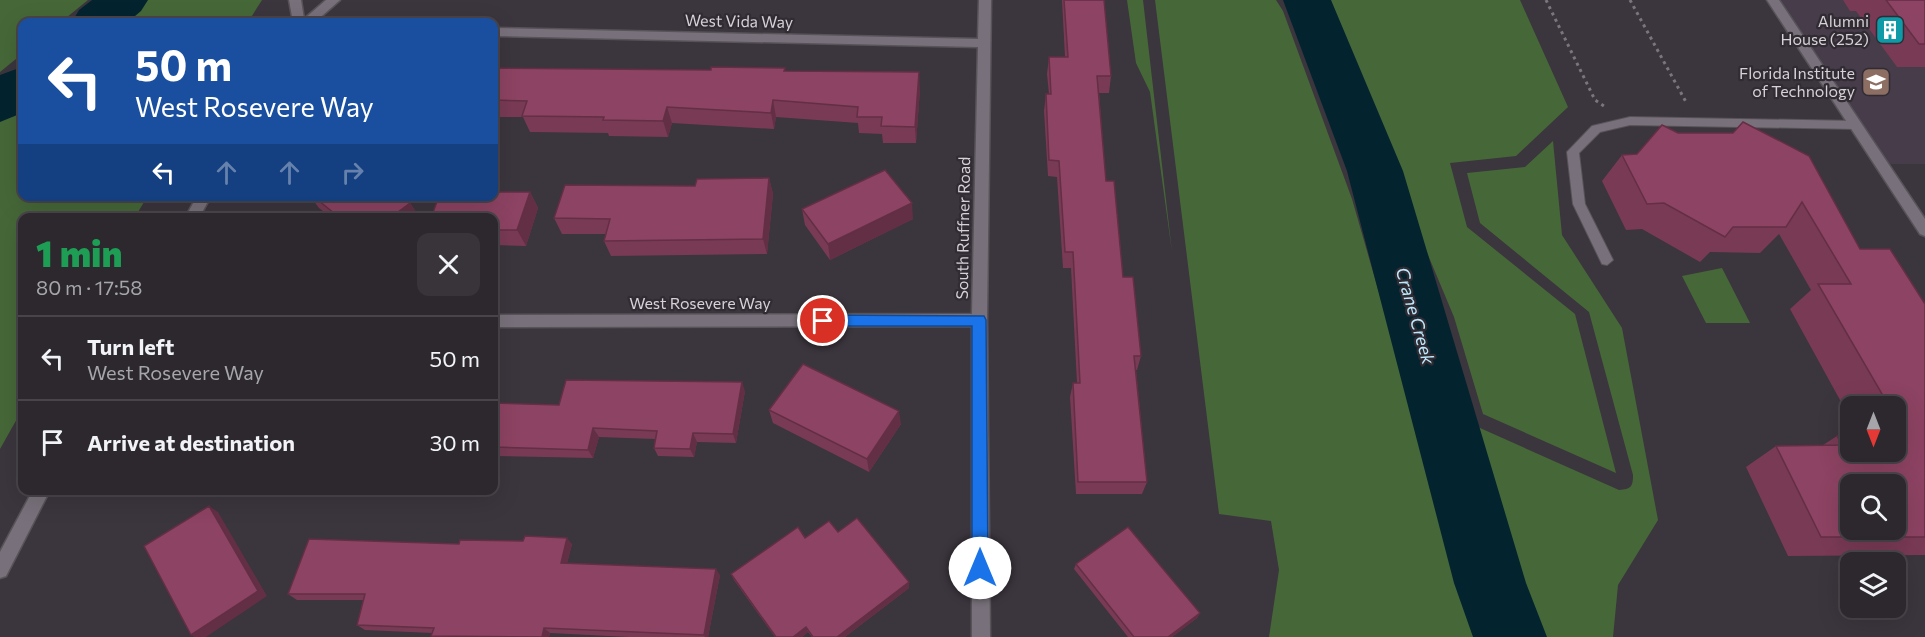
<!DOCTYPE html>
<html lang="en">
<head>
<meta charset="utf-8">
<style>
	:root { --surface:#2c282e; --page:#38343a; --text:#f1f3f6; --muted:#a6a6aa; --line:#48444a }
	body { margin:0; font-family:Commissioner,sans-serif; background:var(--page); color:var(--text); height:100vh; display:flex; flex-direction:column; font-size:22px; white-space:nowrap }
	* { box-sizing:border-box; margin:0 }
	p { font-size:20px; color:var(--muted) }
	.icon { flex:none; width:33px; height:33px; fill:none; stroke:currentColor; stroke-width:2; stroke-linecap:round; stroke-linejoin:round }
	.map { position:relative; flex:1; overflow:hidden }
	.drawer { position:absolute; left:18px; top:213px; width:480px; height:282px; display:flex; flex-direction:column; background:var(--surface); border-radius:12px; box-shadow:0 6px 24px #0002,0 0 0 2px var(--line) }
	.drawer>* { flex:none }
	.banner { position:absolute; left:18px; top:18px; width:480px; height:183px; border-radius:12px; box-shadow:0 6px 24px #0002,0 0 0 2px var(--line); background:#1a4fa0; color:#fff; overflow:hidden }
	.needle { width:39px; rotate:180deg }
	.controls { position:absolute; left:1840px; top:396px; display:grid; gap:12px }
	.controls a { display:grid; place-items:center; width:66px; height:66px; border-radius:12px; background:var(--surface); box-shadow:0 6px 24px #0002,0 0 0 2px var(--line); font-size:30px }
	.pin { position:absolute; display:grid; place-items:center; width:51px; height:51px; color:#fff; margin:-26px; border:3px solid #fff; border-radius:50%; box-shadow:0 2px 6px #0007 }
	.me { position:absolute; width:66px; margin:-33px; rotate:0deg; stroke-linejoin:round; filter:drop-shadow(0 0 4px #0008) }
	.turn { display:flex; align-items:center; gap:21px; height:126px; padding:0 18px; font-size:27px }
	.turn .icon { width:78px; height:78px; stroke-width:2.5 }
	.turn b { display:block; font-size:42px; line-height:51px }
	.lanes { display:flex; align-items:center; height:57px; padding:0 18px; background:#0003; justify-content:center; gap:30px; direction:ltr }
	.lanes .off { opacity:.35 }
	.round { display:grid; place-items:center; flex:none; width:63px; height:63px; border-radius:12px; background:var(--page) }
	.overview { display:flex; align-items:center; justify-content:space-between; height:102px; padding:0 18px }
	h1 { font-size:36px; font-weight:800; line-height:45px; color:#1e9e55 }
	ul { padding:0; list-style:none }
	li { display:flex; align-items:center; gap:18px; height:84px; padding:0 18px; border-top:2px solid var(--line) }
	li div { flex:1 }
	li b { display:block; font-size:22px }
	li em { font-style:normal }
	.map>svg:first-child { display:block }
	.built { fill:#463c4a }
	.green { fill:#466838 }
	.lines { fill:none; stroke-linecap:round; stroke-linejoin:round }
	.river { fill:#03242f; fill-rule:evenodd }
	.lane-casing { stroke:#585259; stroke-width:2 }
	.street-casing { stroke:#585259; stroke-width:3 }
	.secondary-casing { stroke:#585259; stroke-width:3 }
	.path { stroke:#7b767d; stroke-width:3; stroke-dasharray:3 4; stroke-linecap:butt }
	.lane { fill:#78717b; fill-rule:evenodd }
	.street { fill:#78717b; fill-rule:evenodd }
	.secondary { fill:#78717b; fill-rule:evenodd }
	.wall { fill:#793a55 }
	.shaded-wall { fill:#632f45 }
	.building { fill:#8d4363; stroke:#632f45; stroke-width:1.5; fill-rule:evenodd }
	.route { fill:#1a73e8; stroke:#114b97; stroke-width:1.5 }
	.labels { text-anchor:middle; stroke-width:4.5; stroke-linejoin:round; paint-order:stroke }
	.street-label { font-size:16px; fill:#d5d1d6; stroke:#312b33 }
	.poi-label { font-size:16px; fill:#d5d1d6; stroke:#312b33; text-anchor:end }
	.water-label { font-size:18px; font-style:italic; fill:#bbeafd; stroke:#312b33 }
</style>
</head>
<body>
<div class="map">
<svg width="1925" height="637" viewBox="0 0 1925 637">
	<rect width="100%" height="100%" fill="#3b353d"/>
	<polygon class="built" points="1773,0 1925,0 1925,164 1882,164"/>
	<g class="green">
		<polygon points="0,0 88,0 61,22 22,22 22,54 0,72"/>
		<polygon points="101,0 127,0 100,22 74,22"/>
		<polygon points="140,0 262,0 248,22 113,22"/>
		<polygon points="1127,0 1143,0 1172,252 1150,92 1136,63"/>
		<polygon points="1155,0 1276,0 1283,11 1352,199 1478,637 1269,637 1279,570 1271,521 1219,514"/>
		<path d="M1288 0H1317L1373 158 1439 318 1470 419 1480 428 1619 490C1631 489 1633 487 1633 475L1589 312 1480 223 1467 173 1525 167 1553 141 1562 235 1622 328 1658 520 1618 585 1613 637H1496L1366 199 1295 11Z"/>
		<polygon points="1329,0 1520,0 1568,107 1516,156 1450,163 1467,227 1575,314 1616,473 1483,414 1454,317 1387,157"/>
		<polygon points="22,65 22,87 0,106 0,84"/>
		<polygon points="22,99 22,196 147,197 135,217 22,218 22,410 0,449 0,118"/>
		<polygon points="1722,268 1750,323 1706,323 1682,276"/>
	</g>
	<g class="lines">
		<g class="river">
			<polygon points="92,0 148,0 141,11 128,22 72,22 79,10"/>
			<polygon points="1283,0 1331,0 1403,171 1526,583 1547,637 1473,637 1454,583 1347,171"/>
			<polygon points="22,67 22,113 0,122 0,75"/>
		</g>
		<g class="lane-casing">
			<polygon id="lane" points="1630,117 1856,121 1862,125 1856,129 1630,125 1600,132 1579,153 1585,204 1613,260 1607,265 1602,264 1573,204 1567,152 1592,126"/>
		</g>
		<g class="street-casing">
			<polygon id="street" points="979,0 991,0 987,320 990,637 972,637 972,326 494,327 494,315 972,314 978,47 494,36 494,28 978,39"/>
		</g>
		<g class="secondary-casing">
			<g id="secondary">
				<polygon points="289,0 301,0 304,19 326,0 340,0 315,22 293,22"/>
				<polygon points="1767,0 1779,0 1925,219 1925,236 1920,234"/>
				<polygon points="197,196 211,196 199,218 185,218"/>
				<polygon points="33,490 50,490 6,576 0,578 0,552"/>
			</g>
		</g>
		<g class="path">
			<polyline points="1546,0 1595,100 1604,106"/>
			<polyline points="1630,0 1686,102"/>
		</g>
		<use href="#lane" class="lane"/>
		<use href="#street" class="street"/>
		<use href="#secondary" class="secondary"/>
	</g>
	<g class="wall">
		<polygon points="1062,0 1104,0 1111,76 1109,93 1099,93 1106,181 1123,277 1141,356 1137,370 1136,370 1147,482 1142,494 1076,494 1070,397 1073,383 1077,383 1071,268 1063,268 1057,177 1048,176 1044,111 1046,94 1049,94 1047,74 1049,57 1065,57"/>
		<polygon points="1843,0 1925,0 1925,67 1897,67 1856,11 1850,11"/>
		<polygon points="494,68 785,71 920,89 916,143 883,143 882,134 859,133 858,123 776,117 774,129 672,123 668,137 609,136 608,133 530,132 523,117 494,117"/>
		<polygon points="1678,133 1733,133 1860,249 1925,304 1925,555 1788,556 1746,467 1776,446 1823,445 1837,436 1896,452 1896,406 1851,406 1851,420 1790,309 1811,290 1779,234 1760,253 1710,252 1700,262 1642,229 1626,230 1602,181 1622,155 1637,154"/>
		<polygon points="769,178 773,194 767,254 611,256 604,241 606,234 562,234 554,218 695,186"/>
		<polygon points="530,192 538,208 526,246 494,245 494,218"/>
		<polygon points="310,196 401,196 410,203 420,218 332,218 319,208"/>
		<polygon points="802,209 913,219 830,260 805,225"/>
		<polygon points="745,391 736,443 697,442 694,457 658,456 654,448 655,439 599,437 593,458 494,456 494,403 559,405"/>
		<polygon points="769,410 901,424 869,472 773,423"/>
		<polygon points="838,532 909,588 845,637 812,637 808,632 802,637 775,637 734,580 731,574 805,538"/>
		<polygon points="459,544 572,544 567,563 720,575 708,637 629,637 550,633 549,637 432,637 431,636 432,633 365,630 357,625 363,600 297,600 288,594"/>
		<polygon points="1076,564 1200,613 1197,618 1172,637 1128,637 1074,569"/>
	</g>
	<g class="shaded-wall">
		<polygon points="919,72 920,89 916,143 915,127"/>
		<polygon points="773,100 776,117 774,129 771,113"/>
		<polygon points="667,107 672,123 668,137 663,121"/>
		<polygon points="769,178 773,194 767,254 763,239"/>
		<polygon points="530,192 538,208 526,246 517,230"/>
		<polygon points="410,203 420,218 390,218"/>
		<polygon points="912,203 913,219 830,260 828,244"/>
		<polygon points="742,382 745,391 736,443 733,434"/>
		<polygon points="899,411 901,424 869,472 867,459"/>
		<polygon points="593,428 599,437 593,458 588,450"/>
		<polygon points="693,433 697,442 694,457 690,449"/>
		<polygon points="209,506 218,512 267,596 206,637 194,637 191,635"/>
		<polygon points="567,538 572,544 566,568 561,563"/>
		<polygon points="716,569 720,575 708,637 705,637 704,635"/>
		<polygon points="909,582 909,588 845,637 837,637"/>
		<polygon points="1200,613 1197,618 1172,637 1168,637"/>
		<polygon points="806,627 808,632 802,637 793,637"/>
		<polygon points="544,628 550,633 549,637 542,637"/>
	</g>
	<g class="building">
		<polygon points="1064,0 1104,0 1111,76 1097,76 1106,181 1114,181 1123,277 1133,277 1141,356 1134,356 1147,482 1078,482 1073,383 1080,383 1073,252 1065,252 1059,161 1049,160 1046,94 1051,94 1049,57 1068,57"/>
		<polygon points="1886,0 1925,0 1925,44 1919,44"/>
		<polygon points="711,67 785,68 784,71 919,72 915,127 881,126 882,117 857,117 858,107 773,100 771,113 667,107 663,121 603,120 604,117 522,116 527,101 494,100 494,68 711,70"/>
		<path d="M1743 122 1809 156 1860 249H1890L1925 304V537H1821L1776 446 1842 445 1837 436H1851V452H1896V435H1905L1896 419V406H1889L1818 284H1851L1802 202 1786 227H1733L1725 237 1664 203 1647 204 1622 155 1637 154 1662 125 1678 133H1733ZM1851 484H1896V530H1851Z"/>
		<polygon points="885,170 912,203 828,244 802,209"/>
		<polygon points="769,178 763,239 604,241 610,219 554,218 565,185 695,186 697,179"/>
		<polygon points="494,192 530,192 517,230 494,230 494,218 431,218 439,196 494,196"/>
		<polygon points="313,196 401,196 410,203 390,218 340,218"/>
		<polygon points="803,364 899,411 867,459 769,410"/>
		<polygon points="566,380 742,382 733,434 693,433 690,449 654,448 657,431 593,428 588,450 494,447 494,403 559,405"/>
		<polygon points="209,506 258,591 191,635 144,546"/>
		<polygon points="857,518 909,582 837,637 813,637 806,627 793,637 776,637 731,574 798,527 805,538 829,521 838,532"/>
		<polygon points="1128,527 1200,613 1168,637 1134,637 1076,564"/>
		<polygon points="525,536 567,538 561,563 716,569 704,635 544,628 542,637 431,636 434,628 357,625 365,594 288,594 309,539 459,544 460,540 523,541"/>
	</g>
	<polygon class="route" points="823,315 984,316 986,320 988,568 986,574 980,576 975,574 972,568 972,326 823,326 819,325 817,321 819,317"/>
	<defs>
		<g id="building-square" transform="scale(1.5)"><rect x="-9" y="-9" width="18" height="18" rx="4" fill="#0f9aa8" stroke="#312b33"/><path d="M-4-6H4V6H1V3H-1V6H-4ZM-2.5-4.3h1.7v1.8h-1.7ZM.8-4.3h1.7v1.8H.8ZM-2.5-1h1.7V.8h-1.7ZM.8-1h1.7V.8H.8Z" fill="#fff"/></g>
		<g id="university-square" transform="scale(1.5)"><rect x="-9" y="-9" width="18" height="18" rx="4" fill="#8d6e63" stroke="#312b33"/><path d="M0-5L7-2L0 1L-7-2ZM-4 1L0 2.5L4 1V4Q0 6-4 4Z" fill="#fff"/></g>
	</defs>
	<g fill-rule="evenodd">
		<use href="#building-square" x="1890" y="30"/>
		<use href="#university-square" x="1876" y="82"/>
	</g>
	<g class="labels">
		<g class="street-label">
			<text transform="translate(739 21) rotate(1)" y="6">West Vida Way</text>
			<text transform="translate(963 228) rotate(-89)" y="6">South Ruffner Road</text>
			<text x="700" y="309">West Rosevere Way</text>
		</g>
		<g class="poi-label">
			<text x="1869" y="27">Alumni<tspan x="1869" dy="18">House (252)</tspan></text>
			<text x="1855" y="79">Florida Institute<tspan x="1855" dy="18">of Technology</tspan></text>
		</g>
		<g class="water-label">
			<text transform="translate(1415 316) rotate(74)" y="6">Crane Creek</text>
		</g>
	</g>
</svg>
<div class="controls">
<a><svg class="needle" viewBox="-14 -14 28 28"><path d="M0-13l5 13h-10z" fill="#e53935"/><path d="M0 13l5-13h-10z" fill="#a6a6aa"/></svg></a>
<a><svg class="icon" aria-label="search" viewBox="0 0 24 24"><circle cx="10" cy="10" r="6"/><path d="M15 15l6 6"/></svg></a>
<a><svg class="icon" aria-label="layers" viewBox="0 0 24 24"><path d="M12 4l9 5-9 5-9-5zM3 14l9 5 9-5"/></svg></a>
</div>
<div class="pin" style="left:823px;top:321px;background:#d93025"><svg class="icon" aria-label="arrive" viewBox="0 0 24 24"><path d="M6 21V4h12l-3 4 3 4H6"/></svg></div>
<svg class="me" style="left:980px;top:568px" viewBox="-20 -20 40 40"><circle r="19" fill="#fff"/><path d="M0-13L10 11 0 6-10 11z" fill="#1a73e8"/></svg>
<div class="banner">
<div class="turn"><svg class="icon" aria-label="left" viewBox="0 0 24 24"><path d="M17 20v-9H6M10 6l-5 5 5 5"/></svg><div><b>50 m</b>West Rosevere Way</div></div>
<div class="lanes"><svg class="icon" aria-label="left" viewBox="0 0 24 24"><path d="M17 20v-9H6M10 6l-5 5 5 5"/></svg><svg class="icon off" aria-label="ahead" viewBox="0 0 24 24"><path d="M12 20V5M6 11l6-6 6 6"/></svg><svg class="icon off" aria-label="ahead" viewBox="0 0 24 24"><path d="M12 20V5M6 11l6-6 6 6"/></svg><svg class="icon off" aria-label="right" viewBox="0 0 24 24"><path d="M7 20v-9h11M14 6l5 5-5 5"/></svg></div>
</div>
<section class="drawer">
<div class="overview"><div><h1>1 min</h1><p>80 m · 17:58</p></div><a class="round"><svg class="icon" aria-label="close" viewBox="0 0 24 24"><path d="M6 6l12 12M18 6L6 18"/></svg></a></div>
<ul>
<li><svg class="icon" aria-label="left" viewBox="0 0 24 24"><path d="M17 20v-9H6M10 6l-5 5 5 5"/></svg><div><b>Turn left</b><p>West Rosevere Way</p></div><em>50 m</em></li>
<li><svg class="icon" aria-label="arrive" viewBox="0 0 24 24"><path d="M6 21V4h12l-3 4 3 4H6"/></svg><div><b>Arrive at destination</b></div><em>30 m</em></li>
</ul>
</section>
</div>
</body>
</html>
